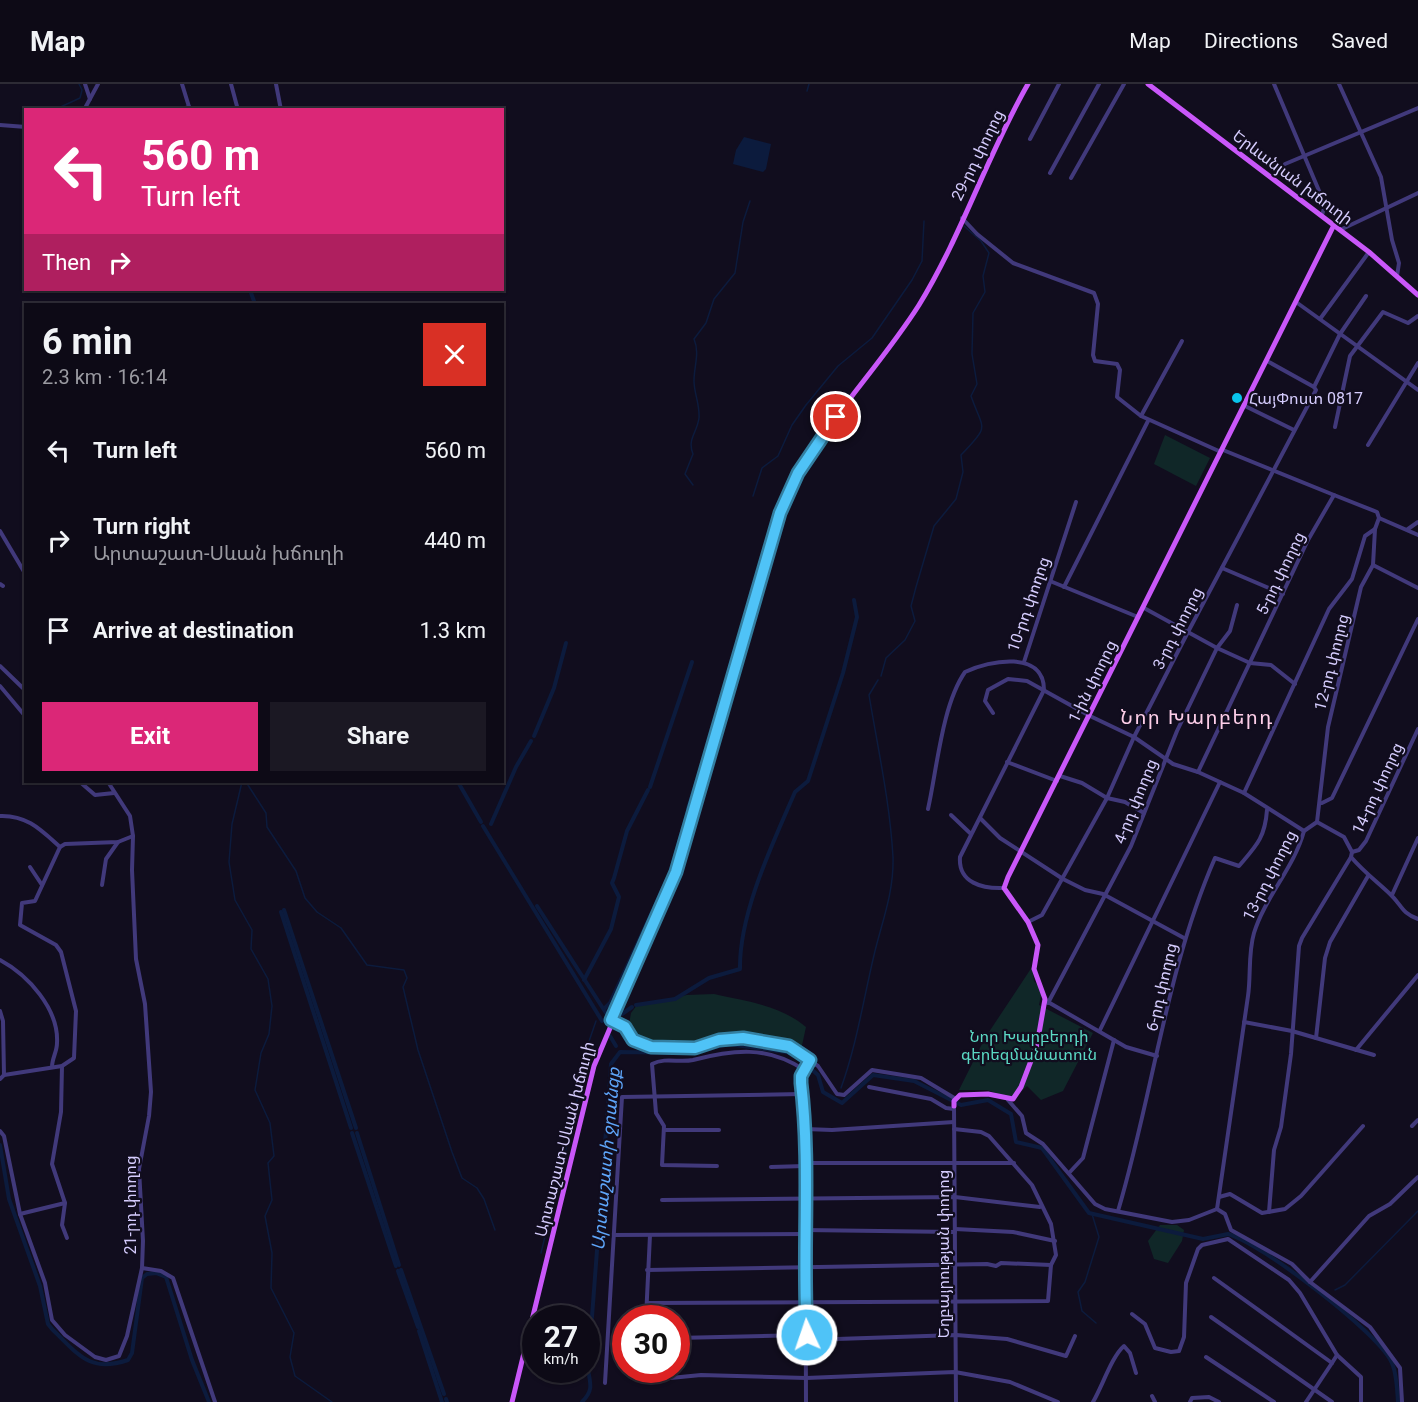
<!DOCTYPE html>
<html lang="en">
<head>
<meta charset="utf-8">
<style>
	:root { --surface:#0d0a16; --page:#1b1823; --text:#f1f3f6; --muted:#9a9aa1; --line:#2d2b35; --accent:#db2777 }
	body { margin:0; font-family:Roboto,"Noto Sans Armenian",sans-serif; background:var(--page); color:var(--text); height:100vh; display:flex; flex-direction:column; font-size:22px; white-space:nowrap }
	* { box-sizing:border-box; margin:0 }
	p { font-size:20px; color:var(--muted) }
	.icon { flex:none; width:33px; height:33px; fill:none; stroke:currentColor; stroke-width:2; stroke-linecap:round; stroke-linejoin:round }
	.map { position:relative; flex:1; overflow:hidden }
	.details { position:absolute; left:24px; top:219px; width:480px; height:480px; display:flex; flex-direction:column; background:var(--surface); border-radius:0px; box-shadow:0 2px 4px #0004,0 0 0 2px var(--line) }
	.details>* { flex:none }
	.top-card { position:absolute; left:24px; top:24px; width:480px; height:183px; border-radius:0px; box-shadow:0 2px 4px #0004,0 0 0 2px var(--line); background:#db2777; color:#fff; overflow:hidden }
	.speed { position:absolute; left:522px; top:1221px; display:flex; gap:12px; font-size:30px; font-weight:700; text-align:center }
	.speed>* { display:grid; place-content:center; width:78px; height:78px; border-radius:50%; background:var(--surface); box-shadow:0 2px 4px #0004,0 0 0 2px var(--line); line-height:1 }
	.speed small { font-size:15px; font-weight:400 }
	.speed .limit { border:9px solid #d22; background:#fff; color:#111 }
	.pin { position:absolute; display:grid; place-items:center; width:51px; height:51px; color:#fff; margin:-26px; border:3px solid #fff; border-radius:50%; box-shadow:0 2px 6px #0007 }
	.me { position:absolute; width:66px; margin:-33px; rotate:357deg; stroke-linejoin:round; filter:drop-shadow(0 0 4px #0008) }
	.turn { display:flex; align-items:center; gap:21px; height:126px; padding:0 18px; font-size:27px }
	.turn .icon { width:78px; height:78px; stroke-width:2.5 }
	.turn b { display:block; font-size:42px; line-height:51px }
	.then { display:flex; align-items:center; height:57px; padding:0 18px; background:#0003; gap:12px; font-size:22px }
	.round { display:grid; place-items:center; flex:none; width:63px; height:63px; border-radius:0px; background:var(--page) }
	.summary { display:flex; align-items:center; justify-content:space-between; height:102px; padding:0 18px }
	h1 { font-size:36px; font-weight:700; line-height:45px }
	.primary-button { display:flex; gap:12px; margin-top:auto; padding:12px 18px }
	.primary-button a { flex:1; height:69px; border-radius:0px; background:var(--accent); color:#fff; font-size:24px; font-weight:700; line-height:69px; text-align:center }
	.primary-button a+a { background:var(--page); color:var(--text) }
	ul { padding:0; list-style:none }
	li { display:flex; align-items:center; gap:18px; height:90px; padding:0 18px }
	li div { flex:1 }
	li b { display:block; font-size:22px }
	li em { font-style:normal }
	header { display:flex; align-items:center; gap:36px; box-sizing:border-box; height:84px; padding:0 30px; background:var(--surface); border-bottom:2px solid var(--line) }
	header strong { font-size:28px }
	nav { display:flex; gap:33px; margin-inline-start:auto; font-size:21px }
	.map>svg:first-child { display:block }
	.green { fill:#102728 }
	.water { fill:#0c1b3d }
	.lines { fill:none; stroke-linecap:round; stroke-linejoin:round }
	.stream { stroke:#0c1b3d; stroke-width:1.5 }
	.canal { stroke:#0c1b3d; stroke-width:4 }
	.minor { stroke:#41397b; stroke-width:4 }
	.major { stroke:#c957f9; stroke-width:5 }
	.route-casing { stroke:#337fa1; stroke-width:15 }
	.route { stroke:#4fc3f7; stroke-width:10 }
	.poi-dot { fill:#09c4ec; stroke:#110d1e; stroke-width:2 }
	.labels { text-anchor:middle; stroke-width:4.5; stroke-linejoin:round; paint-order:stroke }
	.street-label { font-size:16px; fill:#d5ccfd; stroke:#110d1e }
	.poi-label { font-size:16px; fill:#d5ccfd; stroke:#110d1e; text-anchor:start }
	.park-label { font-size:16px; fill:#5bd9c4; stroke:#110d1e }
	.water-label { font-size:18px; font-style:italic; fill:#5ea5f9; stroke:#110d1e }
	.quarter-label { font-size:20px; letter-spacing:1.5px; fill:#fdcee8; stroke:#110d1e }
</style>
</head>
<body>
<header>
<strong>Map</strong>
<nav><a>Map</a><a>Directions</a><a>Saved</a></nav>
</header>
<div class="map">
<svg width="1418" height="1318" viewBox="0 0 1418 1318">
	<rect width="100%" height="100%" fill="#110d1e"/>
	<g class="green">
		<polygon points="1165,351 1210,374 1196,402 1154,380"/>
		<polygon points="1032,883 1034,897 1042,906 1039,921 1093,949 1063,1007 1041,1016 1027,1002 1013,1015 987,1006 959,1006 985,954"/>
		<path d="M714 910C745 917 780 921 806 943L801 966 749 955H720L696 965 659 962 635 957 628 946 631 929 637 921 687 911Z"/>
		<polygon points="1160,1141 1177,1141 1184,1146 1182,1157 1168,1179 1154,1175 1148,1157"/>
	</g>
	<polygon class="water" points="744,53 771,60 766,85 763,88 733,80 736,66"/>
	<g class="lines">
		<g class="stream">
			<polyline points="807,7 809,0"/>
			<polyline points="54,26 80,14 82,6 79,0"/>
			<path d="M693 401 685 390 693 370C687 355 697 349 699 334 700 321 694 309 694 297 694 282 700 269 694 255L706 239 714 215 735 189 743 138 750 117"/>
			<polyline points="753,412 762,384 778,372 792,341 806,321 838,282 872,254 912,196 922,177 924,137"/>
			<path d="M881 592 886 574 905 556 915 537 911 522 916 503 934 442 956 415 963 388 961 371C991 340 983 347 971 312L977 300 972 270 973 229 985 208 983 192 989 169 981 157 964 142"/>
			<polyline points="242,698 232,740 229,778 235,816 252,846 251,865 268,895 272,922 269,950 261,969 255,1006 270,1039 274,1072 268,1079 272,1116 265,1132 272,1169 271,1204 294,1249 290,1273 295,1292 332,1318"/>
			<polyline points="246,698 266,729 267,743 296,787 305,814 317,828 341,844 367,881 404,886 407,894 403,903 418,966 452,1068 462,1094 477,1104 484,1115 495,1146"/>
			<path d="M841 1004C857 960 864 912 875 867 883 835 894 807 893 773 890 719 878 665 869 611L878 596"/>
			<polyline points="1092,1130 1099,1153 1085,1198 1078,1208 1082,1227 1096,1239"/>
			<polyline points="541,1169 576,1023 586,966 596,937"/>
			<polyline points="1335,1206 1345,1201 1418,1127"/>
		</g>
		<g class="canal">
			<polyline points="250,206 255,220"/>
			<polyline points="534,652 554,604 566,559"/>
			<polyline points="458,698 481,738"/>
			<polyline points="650,703 692,578"/>
			<polyline points="688,724 711,653"/>
			<polyline points="491,740 516,683 531,657"/>
			<polyline points="483,742 602,937"/>
			<polyline points="537,822 606,929"/>
			<polyline points="284,826 356,1044"/>
			<polyline points="281,828 351,1044"/>
			<polyline points="584,896 611,845 619,813 612,799 614,794 627,747 648,706"/>
			<path d="M636 921 675 915 709 894 740 885C739 829 773 759 795 708L808 697 843 589 857 533 854 516"/>
			<polyline points="605,924 610,919 670,789 688,727"/>
			<polyline points="622,930 632,923"/>
			<polyline points="610,952 616,962"/>
			<polyline points="352,1049 396,1182"/>
			<polyline points="357,1049 399,1181"/>
			<path d="M0 1061 9 1115 40 1202 48 1240 52 1245C79 1271 89 1289 128 1276L132 1269 142 1194 147 1190 156 1189 166 1193 192 1276 209 1318"/>
			<polyline points="401,1186 444,1310"/>
			<polyline points="398,1187 418,1243"/>
			<polyline points="419,1247 442,1318"/>
			<polyline points="446,1315 447,1318"/>
			<path d="M582 1318C593 1307 591 1301 588 1286L611 980 620 968 689 969 728 960 793 969 818 991 823 1008 842 1019 873 991 914 997 961 1021 988 1016 1011 1030 1016 1058 1042 1064 1089 1129 1203 1155 1228 1150C1261 1159 1376 1247 1391 1277 1397 1288 1397 1306 1398 1318"/>
		</g>
		<g class="minor">
			<polyline points="85,0 90,15"/>
			<polyline points="182,0 190,26"/>
			<polyline points="231,0 238,26"/>
			<polyline points="276,0 281,26"/>
			<polyline points="1274,0 1325,121 1322,131"/>
			<polyline points="1339,0 1381,93 1392,156 1399,179 1397,192"/>
			<polyline points="84,26 98,0"/>
			<polyline points="179,26 189,23"/>
			<polyline points="0,41 26,43"/>
			<polyline points="1030,55 1059,0"/>
			<polyline points="1285,80 1418,24"/>
			<polyline points="1050,89 1099,0"/>
			<polyline points="1071,94 1124,0"/>
			<polyline points="962,134 977,150 1013,179 1094,209 1098,220 1093,271 1095,277 1117,280 1120,286 1117,313 1141,332"/>
			<polyline points="1340,146 1418,109"/>
			<polyline points="1296,218 1418,306"/>
			<polyline points="1320,235 1369,168"/>
			<polyline points="1182,257 1141,332 1221,368"/>
			<polyline points="1267,277 1314,303"/>
			<polyline points="1245,322 1294,346"/>
			<polyline points="1335,343 1350,272 1383,228 1408,239 1418,232"/>
			<polyline points="1368,361 1418,279"/>
			<polyline points="1379,434 1418,451"/>
			<polyline points="1408,445 1418,438"/>
			<polyline points="0,447 26,491"/>
			<polyline points="1373,481 1418,504"/>
			<polyline points="1222,484 1283,510"/>
			<polyline points="1050,497 1138,533"/>
			<polyline points="0,500 3,502"/>
			<polyline points="1064,503 1148,337"/>
			<polyline points="1144,524 1217,564 1250,579 1271,581 1295,600"/>
			<polyline points="1024,578 1076,418"/>
			<polyline points="0,582 26,607"/>
			<polyline points="0,602 26,633"/>
			<polyline points="993,629 985,617 988,606 1008,595 1027,597 1090,632 1134,653 1173,680 1198,688 1244,709 1304,747"/>
			<polyline points="1007,678 1057,697"/>
			<polyline points="1198,688 1308,456 1334,411 1223,366"/>
			<polyline points="1060,692 1082,699 1107,714 1125,718 1144,729"/>
			<polyline points="80,698 95,711 114,709"/>
			<polyline points="1244,709 1329,525 1352,495 1365,452 1375,445"/>
			<polyline points="1322,719 1332,714 1418,535"/>
			<path d="M928 725C937 685 942 621 965 588 990 576 1044 566 1044 606L960 773C958 799 983 805 1004 804"/>
			<polyline points="951,731 971,750"/>
			<path d="M0 732C27 731 41 746 60 763"/>
			<polyline points="980,734 1000,754 1063,795 1085,806 1103,810 1184,854"/>
			<path d="M1317 738 1344 753 1352 768 1351 773C1363 787 1376 797 1390 810 1402 821 1401 829 1418 835"/>
			<polyline points="1352,768 1359,766 1366,757 1418,645"/>
			<polyline points="30,783 42,801"/>
			<polyline points="102,801 106,775 118,758"/>
			<polyline points="1392,811 1418,754"/>
			<polyline points="1028,838 1042,831 1107,714 1134,653 1188,548 1316,306 1314,303 1340,250 1366,212"/>
			<path d="M0 876C28 891 59 925 57 959 57 968 52 974 52 983"/>
			<polyline points="1048,918 1126,963 1157,972"/>
			<polyline points="1048,919 1131,762 1177,647 1217,564 1230,547 1237,521"/>
			<polyline points="0,927 3,937 4,991"/>
			<polyline points="611,936 625,943 633,956 651,963 695,964 719,956 743,954 789,962 818,982 837,1010 844,1011 872,986 921,994 956,1015"/>
			<polyline points="1244,938 1292,947 1374,971"/>
			<polyline points="1100,946 1220,698"/>
			<polyline points="1316,954 1325,874 1330,858 1368,792"/>
			<polyline points="1356,966 1418,891"/>
			<polyline points="62,982 61,1028 52,1080 65,1119 62,1141 67,1154"/>
			<polyline points="0,995 4,991 62,982 74,974 76,927 61,868 56,861 20,841 22,819 35,817 60,763 65,760 118,758 133,752"/>
			<polyline points="869,1003 931,1015 946,1024 954,1025"/>
			<polyline points="1008,1016 1022,1032 1026,1049 1043,1060 1095,1120 1105,1125 1172,1138 1189,1136 1217,1125 1225,1130 1231,1146 1292,1180 1310,1198 1370,1243 1400,1284 1402,1318"/>
			<polyline points="954,1022 956,1318"/>
			<polyline points="1412,1042 1418,1036"/>
			<polyline points="805,1045 832,1046 954,1038"/>
			<polyline points="664,1046 719,1046"/>
			<polyline points="0,1047 4,1052 20,1130 45,1199 52,1236 65,1251 95,1273 106,1276 119,1272 127,1252 142,1184 143,1157 139,1085 149,1032 151,1008 145,920 136,875 132,786 133,752 130,732 108,698"/>
			<polyline points="805,1079 1014,1079"/>
			<path d="M717 1082 662 1081 664 1042 656 1029 652 980C666 973 679 979 693 976 732 966 768 961 804 986"/>
			<polyline points="771,1083 805,1082"/>
			<polyline points="1069,1089 1083,1074 1114,956"/>
			<polyline points="1219,1113 1230,1110 1262,1129 1285,1125 1301,1112 1363,1042"/>
			<polyline points="662,1116 955,1113 1040,1123"/>
			<path d="M1217 1125C1227 1054 1237 983 1248 912 1251 892 1248 869 1254 849 1265 813 1294 784 1304 747L1317 738 1328 643 1361 503 1373 481 1375 445 1379 434 1377 428 1334 411"/>
			<path d="M1118 1127C1153 1010 1166 886 1215 774L1239 782C1256 762 1265 754 1267 726"/>
			<polyline points="1269,1128 1274,1066 1281,1043 1291,970 1299,862 1302,854 1351,773"/>
			<polyline points="20,1130 65,1119"/>
			<polyline points="955,1145 1013,1148 1055,1157"/>
			<polyline points="804,1146 955,1148"/>
			<polyline points="613,1151 804,1150"/>
			<polyline points="142,1184 161,1187 173,1194 215,1318"/>
			<polyline points="647,1186 987,1180 996,1182 1001,1179 1051,1181"/>
			<polyline points="1214,1194 1332,1279 1337,1271"/>
			<polyline points="1310,1198 1369,1132 1390,1120 1418,1093"/>
			<polyline points="647,1219 1048,1217 1051,1181 1056,1171 1051,1140 1032,1101 989,1052 981,1048 954,1045"/>
			<polyline points="1132,1230 1145,1240 1155,1264 1171,1268 1179,1267 1184,1253 1186,1199 1198,1165 1202,1161 1228,1155 1289,1196 1300,1209 1337,1271 1361,1293 1361,1318"/>
			<polyline points="1211,1233 1332,1318"/>
			<polyline points="646,1234 650,1151"/>
			<polyline points="676,1254 807,1251"/>
			<polyline points="807,1256 956,1251 1007,1255 1066,1272 1075,1252"/>
			<polyline points="1206,1273 1274,1318"/>
			<polyline points="643,1286 644,1294 650,1296 701,1291 806,1294 955,1288 1010,1298 1058,1318"/>
			<polyline points="605,1299 622,1013 802,1010"/>
			<polyline points="1152,1312 1155,1318"/>
			<polyline points="806,1318 805,1045 801,991 810,976"/>
			<path d="M1093 1318C1102 1303 1112 1272 1124 1262L1130 1269 1136 1289"/>
			<polyline points="1190,1318 1192,1314 1209,1313 1219,1318"/>
			<polyline points="1306,1318 1332,1279"/>
		</g>
		<g class="major">
			<polyline points="1148,0 1369,168 1418,211"/>
			<polyline points="954,1022 954,1017 960,1011 988,1010 1013,1015 1021,1003 1037,961 1045,915 1034,885 1038,861 1028,838 1004,804 1008,793 1334,141"/>
			<path d="M512 1318 594 982 676 788 780 429C811 350 874 292 919 221 962 151 987 71 1028 0"/>
		</g>
	</g>
	<g class="lines">
		<g class="route-casing">
			<path id="route" d="M807 1251C802 1167 811 1082 801 999V992L810 976 789 962 743 954 719 956 695 964 651 963 633 956 625 943 611 936 676 788 780 429 798 389 836 333"/>
		</g>
		<use href="#route" class="route"/>
	</g>
	<circle class="poi-dot" cx="1237" cy="314" r="6"/>
	<g class="labels">
		<g class="street-label">
			<text transform="translate(977 71) rotate(-64)" y="6">29-րդ փողոց</text>
			<text transform="translate(1293 93) rotate(37)" y="6">Երևանյան խճուղի</text>
			<text transform="translate(1280 489) rotate(-64)" y="6">5-րդ փողոց</text>
			<text transform="translate(1028 520) rotate(-71)" y="6">10-րդ փողոց</text>
			<text transform="translate(1177 544) rotate(-63)" y="6">3-րդ փողոց</text>
			<text transform="translate(1331 578) rotate(-76)" y="6">12-րդ փողոց</text>
			<text transform="translate(1092 597) rotate(-64)" y="6">1-ին փողոց</text>
			<text transform="translate(1377 704) rotate(-65)" y="6">14-րդ փողոց</text>
			<text transform="translate(1135 717) rotate(-68)" y="6">4-րդ փողոց</text>
			<text transform="translate(1269 791) rotate(-63)" y="6">13-րդ փողոց</text>
			<text transform="translate(1161 903) rotate(-77)" y="6">6-րդ փողոց</text>
			<text transform="translate(564 1055) rotate(-76)" y="6">Արտաշատ-Սևան խճուղի</text>
			<text transform="translate(130 1121) rotate(-90)" y="6">21-րդ փողոց</text>
			<text transform="translate(943 1170) rotate(-90)" y="6">Եղբայրության փողոց</text>
		</g>
		<g class="poi-label">
			<text x="1249" y="320">ՀայՓոստ 0817</text>
		</g>
		<g class="park-label">
			<text x="1029" y="958">Նոր Խարբերդի<tspan x="1029" dy="18">գերեզմանատուն</tspan></text>
		</g>
		<g class="water-label">
			<text transform="translate(606 1075) rotate(-85)" y="6">Արտաշատի ջրանցք</text>
		</g>
		<g class="quarter-label">
			<text x="1197" y="640">Նոր Խարբերդ</text>
		</g>
	</g>
</svg>
<div class="speed"><div>27<small>km/h</small></div><div class="limit">30</div></div>
<div class="pin" style="left:836px;top:333px;background:#d93025"><svg class="icon" aria-label="arrive" viewBox="0 0 24 24"><path d="M6 21V4h12l-3 4 3 4H6"/></svg></div>
<svg class="me" style="left:807px;top:1251px" viewBox="-20 -20 40 40"><circle r="17" fill="#4fc3f7" stroke="#fff" stroke-width="3"/><path d="M0-11L8 9 0 5-8 9z" fill="#fff"/></svg>
<div class="top-card">
<div class="turn"><svg class="icon" aria-label="left" viewBox="0 0 24 24"><path d="M17 20v-9H6M10 6l-5 5 5 5"/></svg><div><b>560 m</b>Turn left</div></div>
<div class="then">Then<svg class="icon" aria-label="right" viewBox="0 0 24 24"><path d="M7 20v-9h11M14 6l5 5-5 5"/></svg></div>
</div>
<section class="details">
<div class="summary"><div><h1>6 min</h1><p>2.3 km · 16:14</p></div><a class="round" style="background:#d93025;color:#fff"><svg class="icon" aria-label="close" viewBox="0 0 24 24"><path d="M6 6l12 12M18 6L6 18"/></svg></a></div>
<ul>
<li><svg class="icon" aria-label="left" viewBox="0 0 24 24"><path d="M17 20v-9H6M10 6l-5 5 5 5"/></svg><div><b>Turn left</b></div><em>560 m</em></li>
<li><svg class="icon" aria-label="right" viewBox="0 0 24 24"><path d="M7 20v-9h11M14 6l5 5-5 5"/></svg><div><b>Turn right</b><p>Արտաշատ-Սևան խճուղի</p></div><em>440 m</em></li>
<li><svg class="icon" aria-label="arrive" viewBox="0 0 24 24"><path d="M6 21V4h12l-3 4 3 4H6"/></svg><div><b>Arrive at destination</b></div><em>1.3 km</em></li>
</ul>
<div class="primary-button"><a>Exit</a><a>Share</a></div>
</section>
</div>
</body>
</html>
